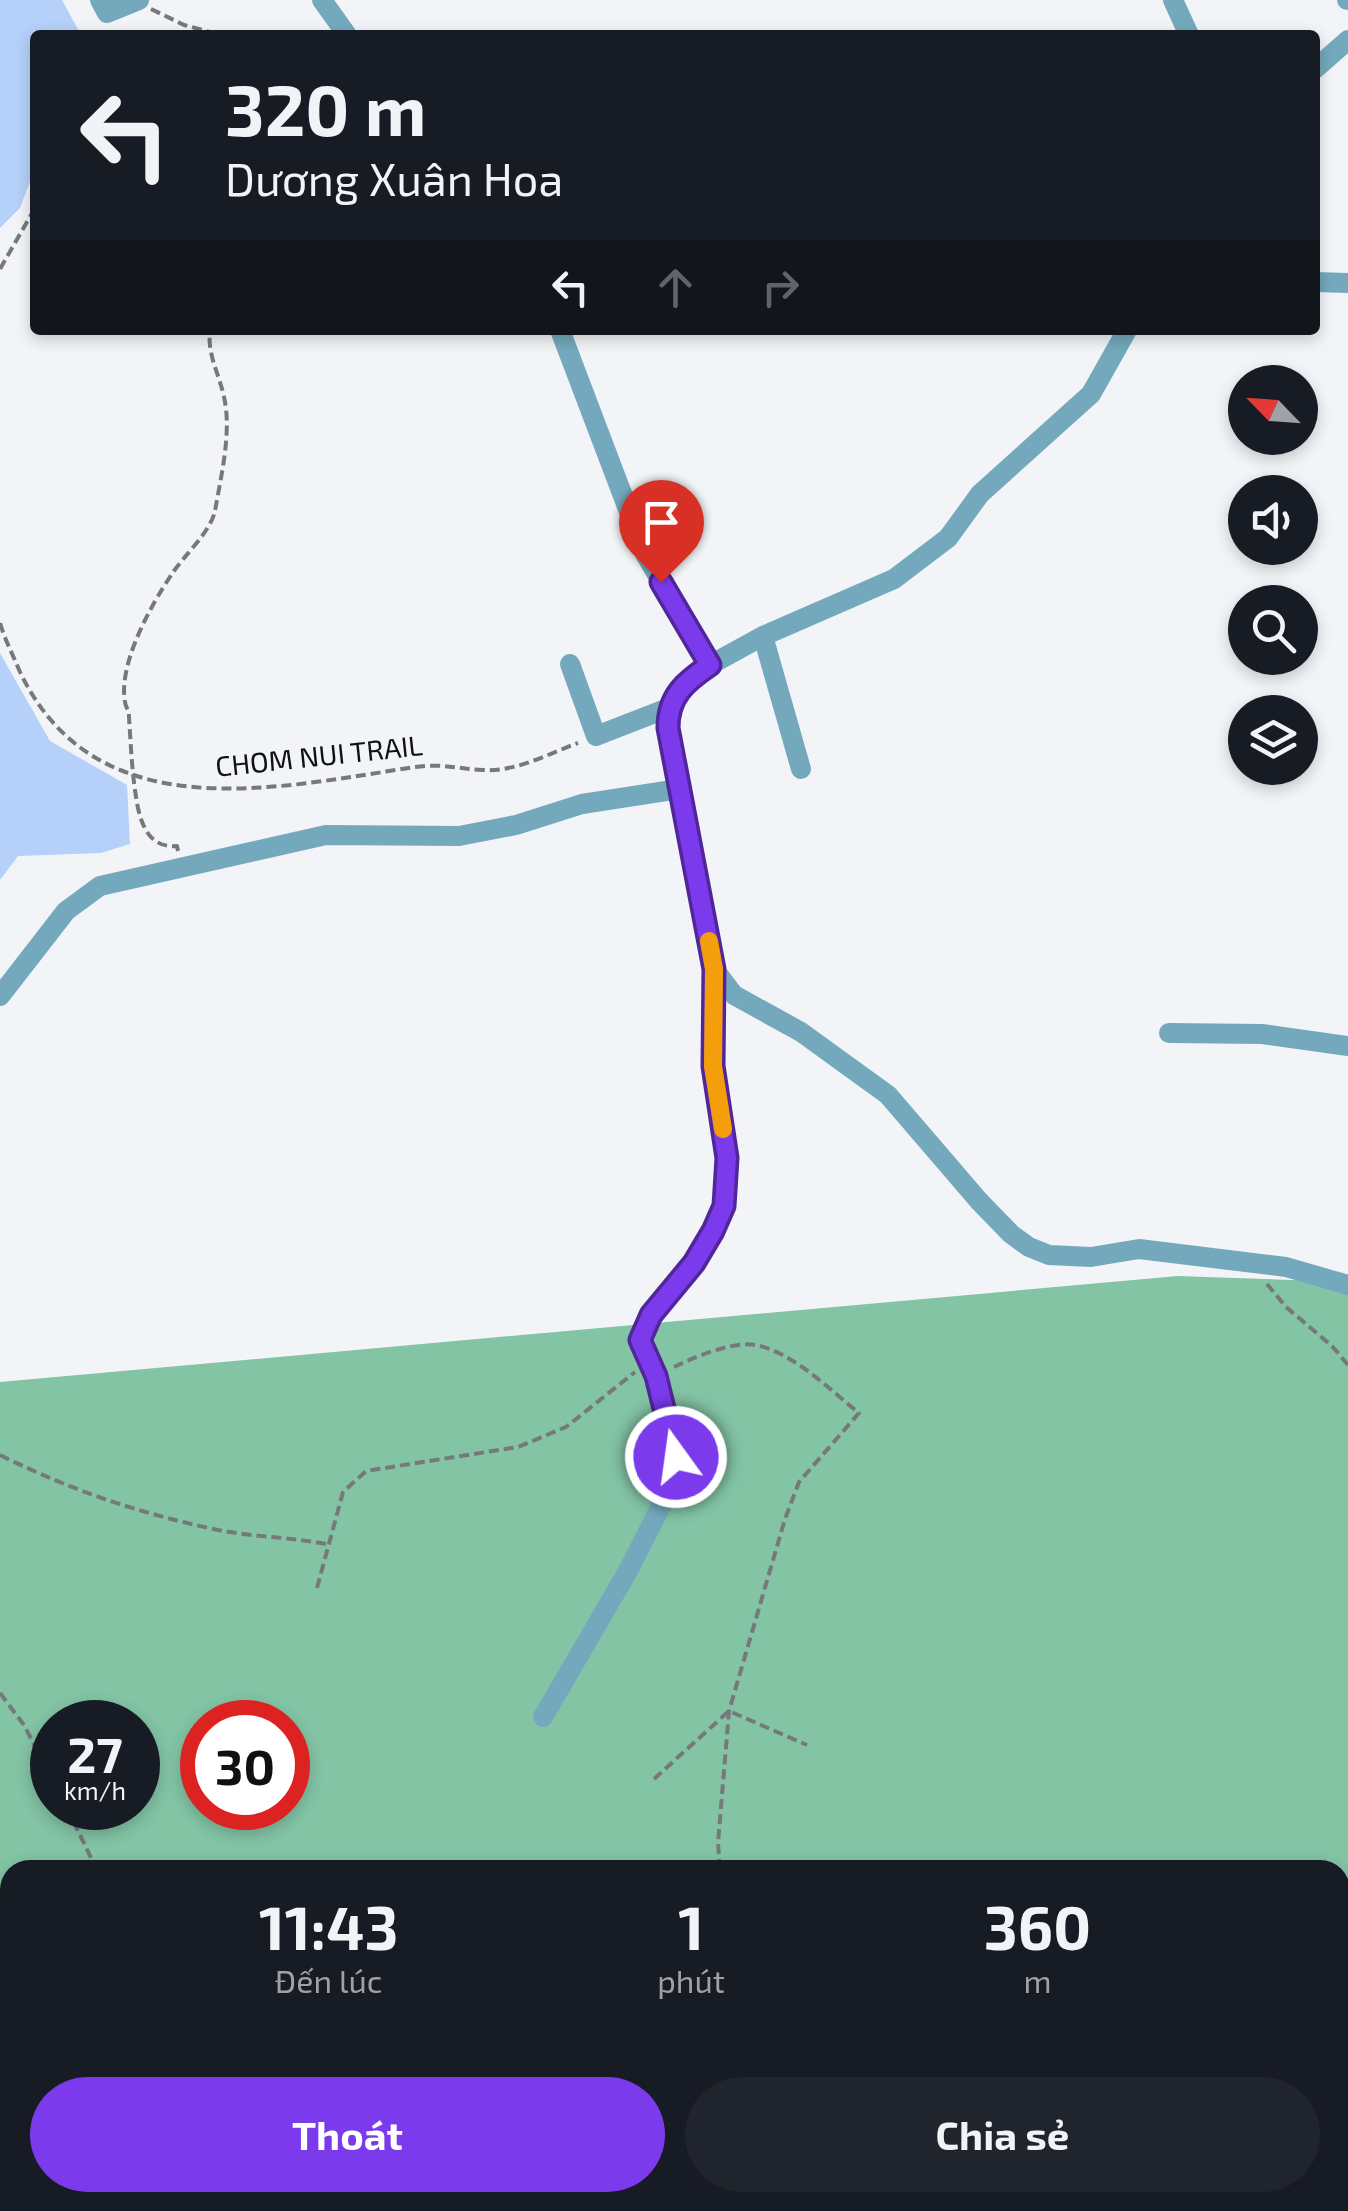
<!DOCTYPE html>
<html lang="vi">
<head>
<meta charset="utf-8">
<style>
	:root { --surface:#171b24; --page:#20242c; --text:#f1f3f6; --muted:#9ea1a6; --accent:#7c3aed }
	body { margin:0; font-family:"Exo 2",sans-serif; background:var(--page); color:var(--text); height:100vh; display:flex; flex-direction:column; font-size:38px; white-space:nowrap }
	* { box-sizing:border-box; margin:0 }
	p { font-size:32px; color:var(--muted) }
	.icon { flex:none; width:55px; height:55px; fill:none; stroke:currentColor; stroke-width:2; stroke-linecap:round; stroke-linejoin:round }
	.map { position:relative; flex:1; overflow:hidden }
	.details { position:absolute; left:0px; top:1860px; width:1350px; height:352px; display:flex; flex-direction:column; background:var(--surface); border-radius:30px 30px 0 0; box-shadow:0 5px 15px #0003 }
	.details>* { flex:none }
	.guide { position:absolute; left:30px; top:30px; width:1290px; height:305px; border-radius:10px; box-shadow:0 5px 15px #0003; background:#171b24; color:var(--text); overflow:hidden }
	.needle { width:65px; rotate:295deg }
	.controls { position:absolute; left:1228px; top:365px; display:grid; gap:20px }
	.controls a { display:grid; place-items:center; width:90px; height:90px; border-radius:50%; background:var(--surface); box-shadow:0 5px 15px #0003; font-size:50px }
	.speed { position:absolute; left:30px; top:1700px; display:flex; gap:20px; font-size:50px; font-weight:700; text-align:center }
	.speed>* { display:grid; place-content:center; width:130px; height:130px; border-radius:50%; background:var(--surface); box-shadow:0 5px 15px #0003; line-height:1 }
	.speed small { font-size:25px; font-weight:400 }
	.speed .limit { border:15px solid #d22; background:#fff; color:#111 }
	.pin { position:absolute; display:grid; place-items:center; width:85px; height:85px; color:#fff; margin:-102px -42px; border-radius:50% 50% 50% 0; rotate:-45deg; box-shadow:0 0 10px #0007 }
	.pin .icon { rotate:45deg }
	.me { position:absolute; width:110px; margin:-55px; rotate:346deg; stroke-linejoin:round; filter:drop-shadow(0 0 8px #0008) }
	.turn { display:flex; align-items:center; gap:35px; height:210px; padding:0 30px; font-size:45px }
	.turn .icon { width:130px; height:130px; stroke-width:2.5 }
	.turn b { display:block; font-size:70px; line-height:85px }
	.lanes { display:flex; align-items:center; height:95px; padding:0 30px; background:#0003; justify-content:center; gap:50px; direction:ltr }
	.lanes .off { opacity:.35 }
	.eta { display:flex; justify-content:space-evenly; align-items:center; height:170px; text-align:center }
	.eta b { font-size:60px; font-weight:700; line-height:70px }
	.action { display:flex; gap:20px; margin-top:auto; padding:20px 30px }
	.action a { flex:1; height:115px; border-radius:60px; background:var(--accent); color:#fff; font-size:40px; font-weight:700; line-height:115px; text-align:center }
	.action a+a { background:var(--page); color:var(--text) }
	.map>svg:first-child { display:block }
	.forest { fill:#83c4a5; fill-rule:evenodd }
	.water { fill:#b5d1f9 }
	.lines { fill:none; stroke-linecap:round; stroke-linejoin:round }
	.path { stroke:#77787a; stroke-width:4; stroke-dasharray:10 5; stroke-linecap:butt }
	.street { stroke:#74a9bd; stroke-width:20 }
	.route-casing { stroke:#51269a; stroke-width:25 }
	.route { stroke:#7c3aed; stroke-width:18 }
	.slow { stroke:#f59e0b; stroke-width:18 }
	.labels { text-anchor:middle; stroke-width:8; stroke-linejoin:round; paint-order:stroke }
	.street-label { font-size:28px; fill:#101112; stroke:#f2f4f7 }
</style>
</head>
<body>
<div class="map">
<svg width="1348" height="2211" viewBox="0 0 1348 2211">
	<rect width="100%" height="100%" fill="#f2f4f7"/>
	<path class="forest" d="M1178 1276 1348 1282V2211H0V1382ZM52 1722H138V1808H52ZM202 1722H288V1808H202ZM10 1870H1340V2202H10Z"/>
	<g class="water">
		<polygon points="0,0 62,0 81,35 35,35 35,168 20,208 0,228"/>
		<polygon points="0,653 50,741 127,785 130,844 101,853 18,856 0,880"/>
	</g>
	<g class="lines">
		<g class="path">
			<polyline points="151,9 184,25 221,35"/>
			<polyline points="0,269 35,208"/>
			<path d="M0 623C5 640 13 655 20 672 96 831 275 788 415 767 442 763 458 769 483 770 516 772 548 754 578 743"/>
			<path d="M178 851 177 846C152 848 143 830 138 808 132 778 131 747 129 717 129 709 126 709 125 702 118 664 151 605 172 574 184 555 210 533 215 511 221 476 232 432 224 397 219 373 207 355 210 330"/>
			<polyline points="1267,1284 1286,1307 1332,1346 1348,1365"/>
			<path d="M674 1367C695 1357 732 1341 756 1345 794 1353 830 1390 859 1413L799 1482 785 1519 729 1711 718 1843 720 1870"/>
			<path d="M0 1455C73 1491 138 1513 218 1530 254 1537 290 1537 326 1544"/>
			<polyline points="317,1588 343,1492 366,1471 518,1447 566,1427 635,1372"/>
			<polyline points="0,1693 24,1725 52,1779"/>
			<polyline points="654,1779 729,1711 807,1745"/>
			<polyline points="67,1808 97,1870"/>
			<polyline points="1340,2184 1348,2184"/>
			<polyline points="198,2202 201,2211"/>
			<polyline points="1193,2211 1205,2202"/>
		</g>
		<g class="street">
			<polyline points="100,0 107,13 139,0"/>
			<polyline points="322,0 347,35"/>
			<polyline points="1173,0 1189,35"/>
			<polyline points="1347,0 1348,0"/>
			<polyline points="1315,69 1348,40"/>
			<polyline points="1315,282 1348,283"/>
			<polyline points="560,330 645,554 710,665"/>
			<polyline points="1127,330 1091,394 980,494 948,538 894,579 763,636 710,665 683,683 668,708 669,728 714,969 734,995 801,1032 888,1095 979,1201 1011,1234 1029,1247 1049,1255 1091,1257 1139,1249 1286,1267 1348,1285"/>
			<polyline points="763,636 801,769"/>
			<polyline points="570,664 596,736 668,708"/>
			<polyline points="0,996 66,911 100,886 326,835 459,836 516,825 582,804 679,789"/>
			<polyline points="1169,1033 1262,1034 1348,1046"/>
			<path d="M543 1717 628 1571 666 1496 676 1457 656 1376 640 1340C662 1292 706 1260 723 1209 737 1166 719 1114 714 1070 710 1038 714 1002 714 969"/>
		</g>
	</g>
	<g class="lines">
		<g class="route-casing">
			<path id="route" d="M661 582 710 665C685 682 668 696 668 728L714 969 713 1066 727 1158 724 1206 713 1231 694 1263 651 1315 640 1340 656 1376 676 1457"/>
		</g>
		<use href="#route" class="route"/>
		<polyline class="slow" points="709,941 714,969 713,1066 723,1129"/>
	</g>
	<g class="labels">
		<g class="street-label">
			<text transform="translate(319 756) rotate(-6)" y="10">CHOM NUI TRAIL</text>
		</g>
	</g>
</svg>
<div class="controls">
<a><svg class="needle" viewBox="-14 -14 28 28"><path d="M0-13l5 13h-10z" fill="#e53935"/><path d="M0 13l5-13h-10z" fill="#9ea1a6"/></svg></a>
<a><svg class="icon" aria-label="sound" viewBox="0 0 24 24"><path d="M4 9h4l5-4v14l-5-4H4zM17 9q2 3 0 6"/></svg></a>
<a><svg class="icon" aria-label="search" viewBox="0 0 24 24"><circle cx="10" cy="10" r="6"/><path d="M15 15l6 6"/></svg></a>
<a><svg class="icon" aria-label="layers" viewBox="0 0 24 24"><path d="M12 4l9 5-9 5-9-5zM3 14l9 5 9-5"/></svg></a>
</div>
<div class="speed"><div>27<small>km/h</small></div><div class="limit">30</div></div>
<div class="pin" style="left:661px;top:582px;background:#d93025"><svg class="icon" aria-label="arrive" viewBox="0 0 24 24"><path d="M6 21V4h12l-3 4 3 4H6"/></svg></div>
<svg class="me" style="left:676px;top:1457px" viewBox="-20 -20 40 40"><circle r="17" fill="#7c3aed" stroke="#fff" stroke-width="3"/><path d="M0-11L8 9 0 5-8 9z" fill="#fff"/></svg>
<div class="guide">
<div class="turn"><svg class="icon" aria-label="left" viewBox="0 0 24 24"><path d="M17 20v-9H6M10 6l-5 5 5 5"/></svg><div><b>320 m</b>Dương Xuân Hoa</div></div>
<div class="lanes"><svg class="icon" aria-label="left" viewBox="0 0 24 24"><path d="M17 20v-9H6M10 6l-5 5 5 5"/></svg><svg class="icon off" aria-label="ahead" viewBox="0 0 24 24"><path d="M12 20V5M6 11l6-6 6 6"/></svg><svg class="icon off" aria-label="right" viewBox="0 0 24 24"><path d="M7 20v-9h11M14 6l5 5-5 5"/></svg></div>
</div>
<section class="details">
<div class="eta">
<div><b>11:43</b><p>Đến lúc</p></div>
<div><b>1</b><p>phút</p></div>
<div><b>360</b><p>m</p></div>
</div>
<div class="action"><a>Thoát</a><a>Chia sẻ</a></div>
</section>
</div>
</body>
</html>
